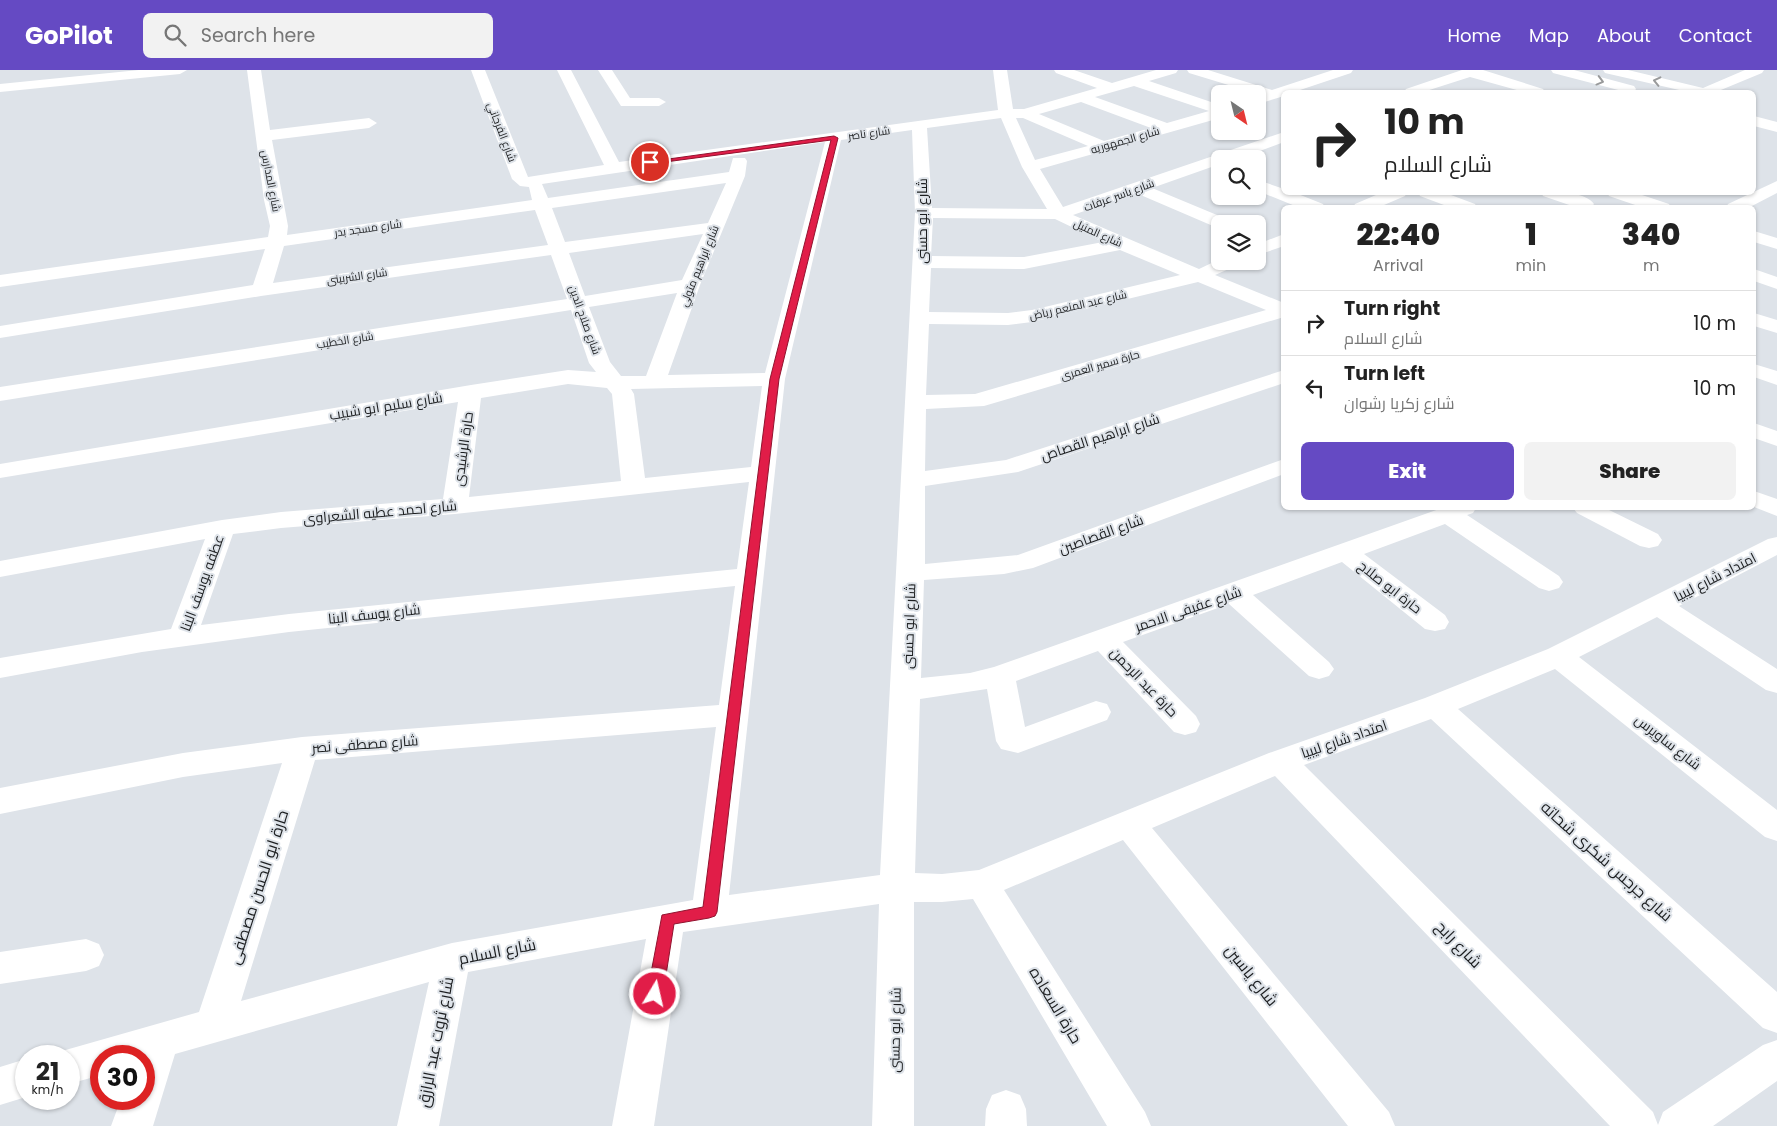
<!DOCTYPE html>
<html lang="en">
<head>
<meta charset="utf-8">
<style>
	:root { --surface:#fff; --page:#f2f2f2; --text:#222; --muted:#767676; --line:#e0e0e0; --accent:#654ac3 }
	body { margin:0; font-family:Poppins,Cairo,sans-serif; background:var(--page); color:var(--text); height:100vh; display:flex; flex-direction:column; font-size:19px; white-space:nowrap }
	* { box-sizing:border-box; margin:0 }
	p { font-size:16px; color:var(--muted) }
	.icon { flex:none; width:28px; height:28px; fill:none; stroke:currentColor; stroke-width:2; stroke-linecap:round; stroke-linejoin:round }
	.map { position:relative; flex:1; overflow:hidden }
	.sheet { position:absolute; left:1281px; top:135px; width:475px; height:305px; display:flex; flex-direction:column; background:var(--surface); border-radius:8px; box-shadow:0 1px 4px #0004 }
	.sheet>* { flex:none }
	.banner { position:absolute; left:1281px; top:20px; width:475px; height:105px; border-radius:8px; box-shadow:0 1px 4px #0004; background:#fff; color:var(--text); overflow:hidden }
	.needle { width:32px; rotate:145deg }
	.tools { position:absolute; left:1211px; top:15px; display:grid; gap:10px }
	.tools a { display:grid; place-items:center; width:55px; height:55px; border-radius:8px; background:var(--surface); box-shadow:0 1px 4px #0004; font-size:25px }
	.speed { position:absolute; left:15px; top:975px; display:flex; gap:10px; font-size:25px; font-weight:700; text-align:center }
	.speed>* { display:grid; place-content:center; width:65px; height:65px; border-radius:50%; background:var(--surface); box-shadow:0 1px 4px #0004; line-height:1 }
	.speed small { font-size:12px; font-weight:400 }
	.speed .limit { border:8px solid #d22; background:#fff; color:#111 }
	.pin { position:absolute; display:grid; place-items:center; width:42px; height:42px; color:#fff; margin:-21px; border:2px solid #fff; border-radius:50%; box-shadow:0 1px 5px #0007 }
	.me { position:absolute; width:55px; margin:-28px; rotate:9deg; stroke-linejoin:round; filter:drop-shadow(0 0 4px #0008) }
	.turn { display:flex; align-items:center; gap:18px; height:105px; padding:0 20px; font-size:22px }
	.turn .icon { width:65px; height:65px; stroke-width:2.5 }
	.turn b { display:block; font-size:35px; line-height:42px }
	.eta { display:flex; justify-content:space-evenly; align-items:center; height:85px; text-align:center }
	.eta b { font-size:30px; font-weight:800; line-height:35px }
	.button { display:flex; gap:10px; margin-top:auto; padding:10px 20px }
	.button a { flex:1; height:58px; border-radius:8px; background:var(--accent); color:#fff; font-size:20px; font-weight:800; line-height:58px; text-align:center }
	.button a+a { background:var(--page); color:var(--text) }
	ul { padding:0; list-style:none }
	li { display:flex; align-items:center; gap:15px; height:65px; padding:0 20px; border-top:1px solid var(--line) }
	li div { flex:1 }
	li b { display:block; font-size:19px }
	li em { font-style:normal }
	header { display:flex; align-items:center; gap:30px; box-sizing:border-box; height:70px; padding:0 25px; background:var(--accent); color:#fff }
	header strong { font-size:24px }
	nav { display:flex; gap:28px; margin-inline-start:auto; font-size:18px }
	.search { width:350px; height:45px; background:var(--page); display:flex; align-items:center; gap:12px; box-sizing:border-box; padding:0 18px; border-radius:8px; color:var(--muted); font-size:19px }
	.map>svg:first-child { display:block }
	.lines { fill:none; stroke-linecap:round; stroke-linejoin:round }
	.minor { fill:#fff; fill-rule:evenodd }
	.oneway { stroke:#999a9b }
	.route { fill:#e11d48; stroke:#92132f }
	.labels { text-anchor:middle; stroke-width:4; stroke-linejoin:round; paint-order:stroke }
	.far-street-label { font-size:11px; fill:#1c1e20; stroke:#dee3e9 }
	.street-label { font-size:14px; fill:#1c1e20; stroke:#dee3e9 }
	.near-street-label { font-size:16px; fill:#1c1e20; stroke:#dee3e9 }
</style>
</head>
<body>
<header>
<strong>GoPilot</strong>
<div class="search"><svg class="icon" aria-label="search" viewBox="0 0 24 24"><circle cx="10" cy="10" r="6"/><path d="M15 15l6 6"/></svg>Search here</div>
<nav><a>Home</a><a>Map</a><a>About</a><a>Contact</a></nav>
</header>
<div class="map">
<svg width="1777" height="1056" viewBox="0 0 1777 1056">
	<rect width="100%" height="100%" fill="#dee3e9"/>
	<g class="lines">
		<g class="minor">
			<polygon points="139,0 187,0 180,4 0,22 0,14"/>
			<path d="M247 0H261L270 60 369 48 377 53 369 58 272 70 288 156 287 165 532 130 529 117 520 116 512 109 471 0H485L528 107 604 95 557 0H571L619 92 998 40 993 0H1007L1013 39H1024L1097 18 1056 3 1054 0H1074L1112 13 1156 0H1178L1176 3 1149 11 1220 35V48L1040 99 1063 137 1284 62V72L1238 89H1220V94L1152 118 1229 150 1232 154H1220V159L1136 123 1073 145 1199 199 1220 189V191H1240L1238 195 1215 205 1284 233V247L984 336 926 339 925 401 1006 390 1284 300V313L1018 402 925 416V494L1018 485 1284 389V404L1033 498 1004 504 924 510 921 608 970 603 994 597 1442 438H1476L1473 443 1467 445 1559 506 1563 512 1559 518 1549 521 1539 518 1445 454 1364 484 1445 545 1449 552 1445 559 1435 561 1425 559 1342 492 1253 525 1329 592 1334 599 1329 606 1319 609 1309 606 1229 534 1123 572 1196 646 1200 654 1196 662 1185 665 1174 662 1098 581 1016 611 1025 657 1096 631 1107 634 1111 642 1107 650 1018 683 1001 679 996 671 987 619 920 629 915 803 942 804 979 800 1269 683 1425 628 1548 579 1768 469 1777 467V485L1679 536 1777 599V623L1766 620 1657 547 1579 587 1777 740V771L1765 767 1555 599 1458 639 1777 922V963L1763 958 1431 649 1304 695 1653 1042 1658 1055 1663 1042 1763 975 1777 970V1011L1713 1056H1610L1275 706 1152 758 1389 1042 1395 1056H1348L1123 770 1004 820 1145 1042 1151 1056H1107L973 829 942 832H914V1056H872L879 834 683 862 654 1056H612L646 869 468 902 439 1056H397L429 912 175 984 153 1056H111L121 1029H144V986H101V1005L69 1014V986H53L55 983 199 942 282 693 183 707 0 744V718L183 683 302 667 719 635 735 516 289 562 142 582 0 608V588L171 559 205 469 0 507V491L222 450 281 442 443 429 458 332 0 408V394L471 315 568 300 596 302 589 293 571 240 0 331V317L567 229 551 185 261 226 0 268V256L253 215 265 179 0 217V205L268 167 270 156 264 130ZM1134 16 1209 41 1167 53 1095 27ZM1081 32 1151 58 1104 71 1039 44ZM1001 48 1022 97 1047 139 932 138 927 58ZM1016 48H1023L1088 76 1035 90ZM912 60 915 143 880 805 729 825 785 309 841 70ZM825 72 765 303 668 305 700 215 745 106 747 91 745 88H733L729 102 548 128 542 114ZM726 113 708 153 565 172 552 138ZM535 140 548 175 273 213 284 176ZM933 148 1055 149 1103 172 1024 187 931 186ZM703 164 682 210 585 226 569 183ZM1120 180 1180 205 1032 240 1008 243 929 242 931 198 1024 199ZM1198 212 1266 240 975 324 926 325 929 254 1008 255 1032 252ZM677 223 646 306H621L610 292 589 237ZM568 314 607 318 612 324 621 411 469 427 481 328ZM762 316 751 397 645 408 634 324 631 319ZM749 412 737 499 289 544 201 555 233 464 281 458 455 444ZM716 657 693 830 452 873 241 931 315 690Z"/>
			<polygon points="598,0 612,0 630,28 659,28 666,32 659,36 621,36"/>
			<polygon points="1187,0 1208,0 1272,20 1333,0 1353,0 1351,3 1294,22 1284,22 1284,26 1258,34 1258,24 1189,3"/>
			<polygon points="1462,0 1483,0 1543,19 1545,22 1524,22 1470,7 1423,22 1404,22 1406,19"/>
			<polygon points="1551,0 1574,0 1634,16 1636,19 1634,22 1626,22 1553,3"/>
			<polygon points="1603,0 1628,0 1703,18 1745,0 1764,0 1762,3 1716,22 1688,22 1605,3"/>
			<polygon points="1754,46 1777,52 1777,62 1754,56"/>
			<polygon points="1258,110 1284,119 1284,122 1293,122 1323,134 1325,138 1300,138 1258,121"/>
			<polygon points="1777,111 1777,123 1748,138 1726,138 1728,134"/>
			<polygon points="1383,122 1407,122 1405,126 1377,138 1353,138 1355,134"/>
			<polygon points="1418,122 1443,122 1475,134 1477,138 1452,138 1420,126"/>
			<path d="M1541 122C1555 122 1585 121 1594 134L1591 138H1578L1543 126Z"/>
			<polygon points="1607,122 1633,122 1669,134 1671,138 1644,138 1609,126"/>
			<polygon points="1754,161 1777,168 1777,179 1754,172"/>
			<polygon points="1284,164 1284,176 1258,185 1258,174"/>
			<polygon points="1754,199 1777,207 1777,219 1754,211"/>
			<polygon points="1754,243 1777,250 1777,263 1754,256"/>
			<polygon points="1754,294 1777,301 1777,315 1754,307"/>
			<polygon points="1754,353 1777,361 1777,376 1754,368"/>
			<polygon points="1754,421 1777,429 1777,446 1754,437"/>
			<polygon points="1573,438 1605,438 1658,464 1662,470 1658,476 1649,478 1640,476 1577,443"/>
			<polygon points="86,869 99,874 104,885 99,896 86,901 0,914 0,882"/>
			<polygon points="26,989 26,1027 0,1035 0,997"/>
			<polygon points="1006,1020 1020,1025 1026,1039 1027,1056 985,1056 986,1039 992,1025"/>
		</g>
	</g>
	<defs><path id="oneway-chevron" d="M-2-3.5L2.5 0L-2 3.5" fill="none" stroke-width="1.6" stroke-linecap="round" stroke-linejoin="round" transform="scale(1.25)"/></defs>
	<g class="oneway">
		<use href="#oneway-chevron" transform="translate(1600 11) rotate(15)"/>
		<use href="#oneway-chevron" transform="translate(1657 11) rotate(-167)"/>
	</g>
	<polygon class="route" points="834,66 838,68 779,309 717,842 715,846 709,848 674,854 663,924 661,929 655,931 649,929 647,924 662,845 703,837 770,309 831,70 650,94 647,92"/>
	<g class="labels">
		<g class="far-street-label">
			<text transform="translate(502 62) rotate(69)" y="4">شارع الفرجاني</text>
			<text transform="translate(869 63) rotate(-8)" y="4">شارع ناصر</text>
			<text transform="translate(1125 70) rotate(-16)" y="4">شارع الجمهوريه</text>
			<text transform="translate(271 111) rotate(79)" y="4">شارع المدارس</text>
			<text transform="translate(1119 125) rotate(-20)" y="4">شارع ياسر عرفات</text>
			<text transform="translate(368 158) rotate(-8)" y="4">شارع مسجد بدر</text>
			<text transform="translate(1098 163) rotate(24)" y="4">شارع المنيل</text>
			<text transform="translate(699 196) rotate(-68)" y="4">شارع ابراهيم متولي</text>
			<text transform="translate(357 206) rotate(-8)" y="4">شارع الشربينى</text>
			<text transform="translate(1078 235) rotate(-13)" y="4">شارع عبد المنعم رياض</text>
			<text transform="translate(585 250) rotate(70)" y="4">شارع صلاح الدين</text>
			<text transform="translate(345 270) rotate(-9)" y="4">شارع الخطيب</text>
			<text transform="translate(1100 295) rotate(-16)" y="4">حارة سمير العمرى</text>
		</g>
		<g class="street-label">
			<text transform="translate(922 151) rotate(-90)" y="5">شارع ابو حسنى</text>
			<text transform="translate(386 336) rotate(-9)" y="5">شارع سليم ابو شبيب</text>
			<text transform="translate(1100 367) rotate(-18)" y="5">شارع ابراهيم القصاص</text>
			<text transform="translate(463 379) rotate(-82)" y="5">حارة الرشيدى</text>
			<text transform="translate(380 442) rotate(-5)" y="5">شارع احمد عطيه الشعراوى</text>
			<text transform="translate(1101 464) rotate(-20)" y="5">شارع القصاصين</text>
			<text transform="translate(1715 507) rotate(-27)" y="5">امتداد شارع ليبيا</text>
			<text transform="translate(202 513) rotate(-70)" y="5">عطفه يوسف البنا</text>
			<text transform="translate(1390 517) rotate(38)" y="5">حارة ابو صلاح</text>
			<text transform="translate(1188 539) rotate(-19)" y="5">شارع عفيفى الاحمر</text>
			<text transform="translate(374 544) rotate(-6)" y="5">شارع يوسف البنا</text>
			<text transform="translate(909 556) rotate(-88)" y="5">شارع ابو حسنى</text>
			<text transform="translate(1144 612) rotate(46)" y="5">حارة عبد الرحمن</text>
			<text transform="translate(1344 669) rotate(-19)" y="5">امتداد شارع ليبيا</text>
			<text transform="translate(1668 672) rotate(38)" y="5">شارع ساويرس</text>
			<text transform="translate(365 674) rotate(-4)" y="5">شارع مصطفى نصر</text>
			<text transform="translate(895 960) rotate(-89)" y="5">شارع ابو حسنى</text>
		</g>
		<g class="near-street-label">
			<text transform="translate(1607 791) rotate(42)" y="6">شارع جرجس شكرى شحاته</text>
			<text transform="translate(258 817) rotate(-72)" y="6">حارة ابو الحسن مصطفى</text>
			<text transform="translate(1459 874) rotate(46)" y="6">شارع رابح</text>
			<text transform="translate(497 881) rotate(-11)" y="6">شارع السلام</text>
			<text transform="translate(1252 905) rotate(51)" y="6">شارع ياسين</text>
			<text transform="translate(1056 935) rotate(59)" y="6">حارة السعاده</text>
			<text transform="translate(435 972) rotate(-79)" y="6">شارع ثروت عبد الرازق</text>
		</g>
	</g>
</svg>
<div class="tools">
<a><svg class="needle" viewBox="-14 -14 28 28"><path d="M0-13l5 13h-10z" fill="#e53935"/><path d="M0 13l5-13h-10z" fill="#767676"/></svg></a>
<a><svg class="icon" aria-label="search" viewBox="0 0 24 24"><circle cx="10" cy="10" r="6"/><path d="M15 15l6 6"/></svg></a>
<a><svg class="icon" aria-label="layers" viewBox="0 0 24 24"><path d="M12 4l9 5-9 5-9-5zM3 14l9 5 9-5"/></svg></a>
</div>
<div class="speed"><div>21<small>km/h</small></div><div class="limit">30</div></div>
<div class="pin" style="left:650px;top:92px;background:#d93025"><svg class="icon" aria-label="arrive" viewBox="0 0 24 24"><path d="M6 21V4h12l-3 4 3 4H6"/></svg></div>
<svg class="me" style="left:655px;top:924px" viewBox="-20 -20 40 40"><circle r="17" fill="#e11d48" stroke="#fff" stroke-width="3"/><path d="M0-11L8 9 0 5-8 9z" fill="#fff"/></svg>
<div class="banner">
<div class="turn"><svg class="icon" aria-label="right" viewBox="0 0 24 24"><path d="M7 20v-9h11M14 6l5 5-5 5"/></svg><div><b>10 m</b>شارع السلام</div></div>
</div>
<section class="sheet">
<div class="eta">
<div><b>22:40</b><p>Arrival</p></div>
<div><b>1</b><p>min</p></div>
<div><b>340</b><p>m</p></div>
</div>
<ul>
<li><svg class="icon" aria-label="right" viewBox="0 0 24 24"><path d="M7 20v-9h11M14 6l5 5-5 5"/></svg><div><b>Turn right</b><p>شارع السلام</p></div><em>10 m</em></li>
<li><svg class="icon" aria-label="left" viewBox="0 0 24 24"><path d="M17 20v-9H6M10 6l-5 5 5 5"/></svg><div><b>Turn left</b><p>شارع زكريا رشوان</p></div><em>10 m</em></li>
</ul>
<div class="button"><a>Exit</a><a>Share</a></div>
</section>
</div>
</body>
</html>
